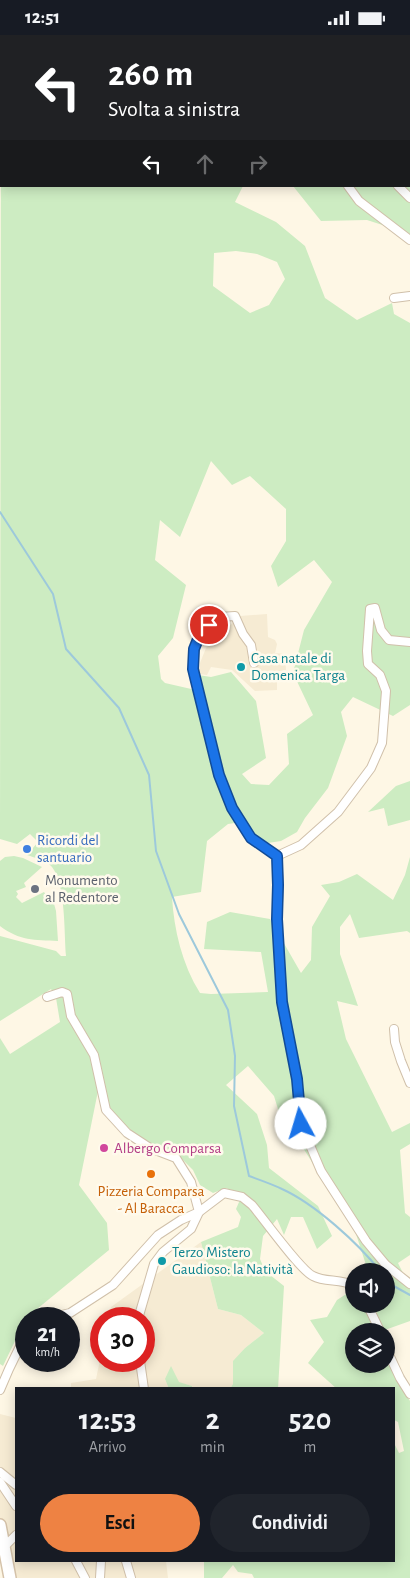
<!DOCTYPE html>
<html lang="it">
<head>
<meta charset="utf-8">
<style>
	:root { --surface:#171b24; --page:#20242c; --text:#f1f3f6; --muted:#9ea1a6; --accent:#ee8243 }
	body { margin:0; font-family:"Alegreya Sans",sans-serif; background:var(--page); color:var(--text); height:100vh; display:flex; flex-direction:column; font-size:19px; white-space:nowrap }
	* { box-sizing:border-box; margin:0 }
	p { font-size:16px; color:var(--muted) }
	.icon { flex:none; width:28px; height:28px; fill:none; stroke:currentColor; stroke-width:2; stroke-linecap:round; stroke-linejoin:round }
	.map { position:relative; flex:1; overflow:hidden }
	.side { position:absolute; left:15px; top:1352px; width:380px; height:175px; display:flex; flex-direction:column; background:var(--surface); border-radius:0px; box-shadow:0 2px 12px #0003 }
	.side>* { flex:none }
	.banner { position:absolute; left:0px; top:0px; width:410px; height:152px; box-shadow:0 2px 12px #0003; background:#202124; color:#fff; overflow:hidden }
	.buttons { position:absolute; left:345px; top:1228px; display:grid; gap:10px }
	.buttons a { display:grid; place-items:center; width:50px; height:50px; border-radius:50%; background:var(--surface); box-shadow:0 2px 12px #0003; font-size:25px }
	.speed { position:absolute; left:15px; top:1272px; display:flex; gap:10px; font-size:25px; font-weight:700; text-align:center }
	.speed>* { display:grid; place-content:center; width:65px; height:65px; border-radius:50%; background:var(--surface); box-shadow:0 2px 12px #0003; line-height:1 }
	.speed small { font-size:12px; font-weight:400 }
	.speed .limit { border:8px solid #d22; background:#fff; color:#111 }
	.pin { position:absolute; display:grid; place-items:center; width:42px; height:42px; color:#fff; margin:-21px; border:2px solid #fff; border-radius:50%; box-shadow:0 1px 5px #0007 }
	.me { position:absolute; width:55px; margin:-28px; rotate:354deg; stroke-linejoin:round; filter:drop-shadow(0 0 4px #0008) }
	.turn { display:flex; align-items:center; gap:18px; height:105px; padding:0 25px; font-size:22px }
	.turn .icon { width:65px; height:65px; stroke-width:2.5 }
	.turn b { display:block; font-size:35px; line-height:42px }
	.lanes { display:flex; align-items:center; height:48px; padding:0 25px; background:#0003; justify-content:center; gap:25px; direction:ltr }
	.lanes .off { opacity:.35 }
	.eta { display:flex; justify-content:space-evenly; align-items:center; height:85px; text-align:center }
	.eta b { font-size:30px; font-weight:700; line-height:35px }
	.cta { display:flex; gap:10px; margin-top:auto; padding:10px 25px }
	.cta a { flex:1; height:58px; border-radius:30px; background:var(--accent); color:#111; font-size:20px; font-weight:700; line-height:58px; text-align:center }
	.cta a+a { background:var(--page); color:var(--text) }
	.status { display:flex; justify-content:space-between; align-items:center; height:35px; padding:0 25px; background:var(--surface); direction:ltr }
	.status svg { height:14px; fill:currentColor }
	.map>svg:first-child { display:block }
	.residential { fill:#f6ebd3 }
	.green { fill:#cdecc2; fill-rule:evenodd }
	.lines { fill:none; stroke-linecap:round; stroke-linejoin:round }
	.stream { stroke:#9dc9db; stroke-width:2 }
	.street-casing { stroke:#d0c0aa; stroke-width:10 }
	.secondary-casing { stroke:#d5c3aa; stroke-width:14 }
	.street { stroke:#fff; stroke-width:8 }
	.secondary { stroke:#fff; stroke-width:11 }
	.route-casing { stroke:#114b97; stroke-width:12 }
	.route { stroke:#1a73e8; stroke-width:9 }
	.culture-dot { fill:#0f9aa8; stroke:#fffaec; stroke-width:2 }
	.shop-dot { fill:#3f7fe0; stroke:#fffaec; stroke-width:2 }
	.worship-dot { fill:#6b7280; stroke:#fffaec; stroke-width:2 }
	.hotel-dot { fill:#d1479c; stroke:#fffaec; stroke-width:2 }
	.food-dot { fill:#e8710a; stroke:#fffaec; stroke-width:2 }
	.labels { text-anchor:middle; stroke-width:5; stroke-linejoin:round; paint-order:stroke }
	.culture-label { font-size:15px; fill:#0d838f; stroke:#fffaec; text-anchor:start }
	.shop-label { font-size:15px; fill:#366cbe; stroke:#fffaec; text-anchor:start }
	.worship-label { font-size:15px; fill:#5b616d; stroke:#fffaec; text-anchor:start }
	.hotel-label { font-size:15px; fill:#b23c85; stroke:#fffaec; text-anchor:start }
	.food-label { font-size:15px; fill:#c56008; stroke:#fffaec }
</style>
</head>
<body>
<div class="status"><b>12:51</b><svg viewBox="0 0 49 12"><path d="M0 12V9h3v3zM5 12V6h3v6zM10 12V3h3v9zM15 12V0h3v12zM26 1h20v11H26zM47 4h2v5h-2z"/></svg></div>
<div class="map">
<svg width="410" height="1543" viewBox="0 0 410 1543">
	<rect width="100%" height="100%" fill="#fef7e5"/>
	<g class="residential">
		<polygon points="267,579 268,602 275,605 277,609 275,618 285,619 286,635 273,637 277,646 277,655 255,656 232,635 211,632 207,640 199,639 200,628 206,613 240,581"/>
		<polygon points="201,1207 218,1274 241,1280 264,1298 245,1313 234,1326 233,1349 230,1354 192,1354 192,1351 165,1344 169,1354 71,1354 71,1348 96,1344 101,1320 101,1326 144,1326 144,1284 109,1284 111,1272"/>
		<polygon points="0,1379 16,1383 16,1526 166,1526 168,1543 5,1543 0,1521"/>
	</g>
	<g class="green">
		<polygon points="25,0 410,0 410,199 367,185 321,186 293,151 409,151 409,1 24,1"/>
		<path d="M1 20V151H243L235 167 276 187 305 211 325 263 357 285 392 268 394 279 410 288V670L393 681 353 662 341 677 347 701 328 753 305 783 297 797 281 806 254 810 235 788 228 789 207 806 201 857 172 862C174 895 182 929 200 958L211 959 268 957 261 917 204 914 207 887 230 877 270 884 301 938 311 925 312 892 330 861 321 850 339 847 357 839 393 865 405 840 410 822V898L407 896 359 903 350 879 340 892V919L358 971 337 966 346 1004 392 1097 410 1088V1109L400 1115 405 1178 410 1182V1220L398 1228 410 1252V1286L382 1296H354V1329H386V1326L410 1366V1543H254L252 1539 238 1537 233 1530 222 1543H204V1526H394V1408L399 1418 404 1416 398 1387 394 1385V1354H337L308 1328 324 1307 310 1285 327 1282 337 1265 354 1254V1269H386V1236H368L355 1196 300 1108 285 1097 274 1061 248 1031 226 1050 257 1079 267 1110 269 1133 318 1171 332 1201 317 1214 303 1182H291L284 1200 277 1184 263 1201 260 1224 265 1236 284 1251 278 1354H230L233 1349V1326L245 1313 264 1298 241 1280 218 1274 201 1207 238 1192 241 1182 236 1174 242 1160 226 1153 213 1158 200 1150 193 1135 178 1120 141 1104 119 1085 98 1056 79 1150 107 1188 109 1215 26 1283 3 1331 0 1329V1003L10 1019 60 987 56 963 51 954 0 986V901L56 916 61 921H66C64 898 66 850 52 832 46 825 35 823 27 820L38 807 30 799 17 809 0 804ZM236 216 257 219 277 227 285 244 269 270 250 278 213 251 214 218ZM211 426 232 450 250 441 286 474V506L271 531 278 552 314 525 332 547 304 595 293 638 313 680 287 699 289 729 269 750 251 749 242 739 266 723 256 666 231 637 211 642 198 640 200 656 165 648 161 644 158 621 173 603 186 550 155 525 160 485 180 502Z"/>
		<polygon points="410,746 410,785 388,791 384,773 368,777 396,751"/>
		<path d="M14 821 23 823 42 832 24 848 26 852 16 856 18 859 16 862 22 868 44 857 46 860 51 858 56 876 58 906C34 905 20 906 0 891V826L5 822Z"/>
		<polygon points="171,1331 179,1347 192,1351 192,1354 169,1354 165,1344"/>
	</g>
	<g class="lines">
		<g class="stream">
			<path d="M0 477 53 559 66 614 119 673 149 740 156 816 179 879 228 975 235 1021 234 1071 249 1141C260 1145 272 1149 282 1154 315 1169 358 1208 380 1236"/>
			<polyline points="386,1244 390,1249 410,1260"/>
		</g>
		<g class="street-casing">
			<g id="street">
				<polyline points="409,0 410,1"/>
				<polyline points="58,1 61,0"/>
				<polyline points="0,26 1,25"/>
				<polyline points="409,57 410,60"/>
				<polyline points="409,87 410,94"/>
				<polyline points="348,151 359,166 410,205"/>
				<polyline points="398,151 410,163"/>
				<polyline points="394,263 410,261"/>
				<polyline points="254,628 251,610 243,599 235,581 219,582 209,589 198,604 194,614 193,635 219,740 232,773 251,803 277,821"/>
				<polyline points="277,821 279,851 277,884 282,967 297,1044 301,1089 321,1136 366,1206 386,1230 410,1249"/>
				<polyline points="277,821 301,810 338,777 371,733 382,708 386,656 380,640 368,629 367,616 370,574 375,573 381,595 389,605 410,607"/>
				<polyline points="47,962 62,957 67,959 71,981 94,1020 106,1075 127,1098 150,1113 176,1123 191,1147 199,1177 191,1194 163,1217 154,1229 138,1284"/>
				<polyline points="394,994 395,1007 401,1026 410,1048"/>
				<polyline points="367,1269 380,1296"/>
				<path d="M45 1284 70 1278 113 1250 158 1200 181 1185 199 1177 224 1158 242 1162 252 1170C264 1184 300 1235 313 1241 326 1248 341 1243 354 1251"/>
				<polyline points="386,1313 400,1343 410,1359"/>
				<polyline points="140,1326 144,1354"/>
				<polyline points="0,1355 9,1334 26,1299"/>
				<polyline points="0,1437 16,1450"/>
				<polyline points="0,1447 16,1471"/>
				<polyline points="5,1511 16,1500"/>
				<polyline points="76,1526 85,1543"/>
				<polyline points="126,1526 131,1543"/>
				<polyline points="100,1543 101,1526"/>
			</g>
		</g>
		<g class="secondary-casing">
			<g id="secondary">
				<polyline points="13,1 14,0"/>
				<polyline points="0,13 1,12"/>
				<polyline points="0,1490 10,1543"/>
			</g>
		</g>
		<use href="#street" class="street"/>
		<use href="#secondary" class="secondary"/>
	</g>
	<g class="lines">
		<g class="route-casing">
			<polyline id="route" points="209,590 198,604 194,614 193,634 219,740 232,773 251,803 277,821 278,850 277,884 282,967 297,1044 301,1089"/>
		</g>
		<use href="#route" class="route"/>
	</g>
	<g class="culture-dot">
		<circle cx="241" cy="632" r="5"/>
		<circle cx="162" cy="1226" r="5"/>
	</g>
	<circle class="shop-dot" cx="27" cy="814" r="5"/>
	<circle class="worship-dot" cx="35" cy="854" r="5"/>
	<circle class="hotel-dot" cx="104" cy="1113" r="5"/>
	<circle class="food-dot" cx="151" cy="1139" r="5"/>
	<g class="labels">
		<g class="culture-label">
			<text x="251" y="628">Casa natale di<tspan x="251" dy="17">Domenica Targa</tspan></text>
			<text x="172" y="1222">Terzo Mistero<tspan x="172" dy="17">Gaudioso: la Natività</tspan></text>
		</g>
		<g class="shop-label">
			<text x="37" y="810">Ricordi del<tspan x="37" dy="17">santuario</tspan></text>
		</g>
		<g class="worship-label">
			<text x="45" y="850">Monumento<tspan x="45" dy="17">al Redentore</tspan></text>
		</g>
		<g class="hotel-label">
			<text x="114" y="1118">Albergo Comparsa</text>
		</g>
		<g class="food-label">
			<text x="151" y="1161">Pizzeria Comparsa<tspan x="151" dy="17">- Al Baracca</tspan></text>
		</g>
	</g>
</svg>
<div class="buttons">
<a><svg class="icon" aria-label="sound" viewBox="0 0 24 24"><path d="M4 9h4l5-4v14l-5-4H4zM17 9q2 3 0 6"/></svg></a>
<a><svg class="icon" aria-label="layers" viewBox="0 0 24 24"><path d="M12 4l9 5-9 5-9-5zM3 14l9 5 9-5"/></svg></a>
</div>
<div class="speed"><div>21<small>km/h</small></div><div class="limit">30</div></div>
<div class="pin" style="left:209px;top:590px;background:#d93025"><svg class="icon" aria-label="arrive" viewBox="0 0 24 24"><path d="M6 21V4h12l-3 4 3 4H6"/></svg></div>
<svg class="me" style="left:301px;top:1089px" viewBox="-20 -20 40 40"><circle r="19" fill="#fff"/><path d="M0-13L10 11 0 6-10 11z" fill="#1a73e8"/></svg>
<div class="banner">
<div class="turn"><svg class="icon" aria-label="left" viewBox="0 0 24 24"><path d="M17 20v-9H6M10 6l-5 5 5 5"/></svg><div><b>260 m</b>Svolta a sinistra</div></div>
<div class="lanes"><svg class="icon" aria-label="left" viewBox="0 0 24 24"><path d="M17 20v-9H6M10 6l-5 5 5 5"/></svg><svg class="icon off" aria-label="ahead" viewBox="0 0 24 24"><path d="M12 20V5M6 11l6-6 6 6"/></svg><svg class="icon off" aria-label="right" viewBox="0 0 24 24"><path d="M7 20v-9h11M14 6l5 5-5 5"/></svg></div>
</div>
<section class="side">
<div class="eta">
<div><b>12:53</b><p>Arrivo</p></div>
<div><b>2</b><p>min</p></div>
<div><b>520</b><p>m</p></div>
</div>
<div class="cta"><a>Esci</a><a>Condividi</a></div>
</section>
</div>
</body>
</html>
